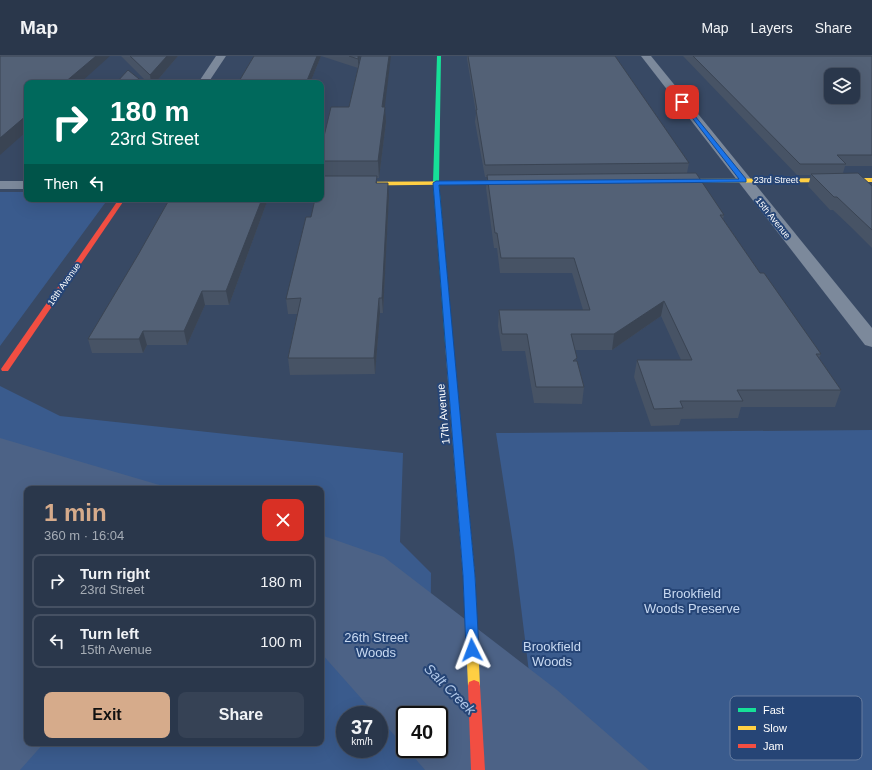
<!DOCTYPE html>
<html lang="en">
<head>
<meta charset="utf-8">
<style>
	:root { --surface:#2a374b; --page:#364255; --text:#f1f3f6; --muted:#a5acb5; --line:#465163; --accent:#d6ab8b }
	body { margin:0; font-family:Arial,sans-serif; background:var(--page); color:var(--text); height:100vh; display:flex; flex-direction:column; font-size:15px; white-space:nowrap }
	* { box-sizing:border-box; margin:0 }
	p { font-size:13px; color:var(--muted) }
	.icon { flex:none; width:22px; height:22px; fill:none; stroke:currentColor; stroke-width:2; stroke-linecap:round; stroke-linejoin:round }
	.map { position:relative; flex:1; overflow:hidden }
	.drawer { position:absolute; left:24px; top:430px; width:300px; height:260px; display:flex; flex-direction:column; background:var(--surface); border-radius:8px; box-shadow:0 4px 16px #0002,0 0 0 1px var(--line) }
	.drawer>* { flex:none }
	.hud { position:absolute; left:24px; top:24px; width:300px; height:122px; border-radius:8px; box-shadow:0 4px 16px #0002,0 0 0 1px var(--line); background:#00695c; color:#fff; overflow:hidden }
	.buttons { position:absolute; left:824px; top:12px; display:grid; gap:8px }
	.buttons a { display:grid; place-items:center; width:36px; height:36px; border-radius:8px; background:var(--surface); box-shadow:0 4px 16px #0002,0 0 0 1px var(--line); font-size:20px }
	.speed { position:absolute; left:336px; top:650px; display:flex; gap:8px; font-size:20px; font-weight:700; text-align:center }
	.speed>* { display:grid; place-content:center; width:52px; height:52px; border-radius:50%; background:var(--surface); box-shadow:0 4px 16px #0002,0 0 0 1px var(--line); line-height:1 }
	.speed small { font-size:10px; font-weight:400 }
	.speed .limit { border:2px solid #111; border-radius:6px; background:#fff; color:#111 }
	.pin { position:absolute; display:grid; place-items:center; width:34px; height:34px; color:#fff; margin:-17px; border-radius:8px; box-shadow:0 2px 6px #0006 }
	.me { position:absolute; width:44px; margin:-22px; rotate:357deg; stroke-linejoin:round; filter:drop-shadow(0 0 3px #0008) }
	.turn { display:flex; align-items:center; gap:14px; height:84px; padding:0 20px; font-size:18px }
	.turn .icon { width:52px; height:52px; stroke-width:2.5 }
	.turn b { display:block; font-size:28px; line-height:34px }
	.then { display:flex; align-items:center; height:38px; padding:0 20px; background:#0003; gap:8px; font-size:15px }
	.round { display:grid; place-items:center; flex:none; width:42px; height:42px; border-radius:8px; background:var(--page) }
	.overview { display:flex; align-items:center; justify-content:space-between; height:68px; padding:0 20px }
	h1 { font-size:24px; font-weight:800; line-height:30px; color:var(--accent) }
	.action { display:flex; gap:8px; margin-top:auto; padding:8px 20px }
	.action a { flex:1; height:46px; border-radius:8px; background:var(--accent); color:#111; font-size:16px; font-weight:800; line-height:46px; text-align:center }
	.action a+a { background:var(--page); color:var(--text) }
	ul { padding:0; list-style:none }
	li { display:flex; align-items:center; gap:12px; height:54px; margin:0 8px 6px; padding:0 12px; border:2px solid var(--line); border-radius:8px }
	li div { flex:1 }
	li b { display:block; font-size:15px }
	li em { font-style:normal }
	header { display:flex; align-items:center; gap:24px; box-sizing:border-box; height:56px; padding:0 20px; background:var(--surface); border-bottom:1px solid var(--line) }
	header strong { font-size:19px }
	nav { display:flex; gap:22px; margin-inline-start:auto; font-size:14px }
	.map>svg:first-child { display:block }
	.green { fill:#3a5b8d; fill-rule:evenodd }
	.water { fill:#4c6286 }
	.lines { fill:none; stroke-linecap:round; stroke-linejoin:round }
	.street { fill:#7c899b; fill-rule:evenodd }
	.fast { fill:#16e098; fill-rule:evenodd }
	.slow { fill:#ffcf43; fill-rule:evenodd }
	.jam { fill:#f24e42; fill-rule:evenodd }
	.wall { fill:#475365 }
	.shaded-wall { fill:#3a4453 }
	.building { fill:#536176; stroke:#3a4453; fill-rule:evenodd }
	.route { fill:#1a73e8; stroke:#114b97 }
	.labels { text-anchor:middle; stroke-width:4; stroke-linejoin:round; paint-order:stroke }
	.far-street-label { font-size:9px; fill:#fff; stroke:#264576 }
	.street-label { font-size:11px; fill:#fff; stroke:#264576 }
	.near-park-label { font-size:13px; fill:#c9daf2; stroke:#264576 }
	.near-water-label { font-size:14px; font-style:italic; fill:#b2c9ea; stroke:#264576 }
	.key { fill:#264576; stroke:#677d9f; stroke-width:1 }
	.key-label { font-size:11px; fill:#fff }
</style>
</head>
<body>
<header>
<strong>Map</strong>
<nav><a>Map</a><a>Layers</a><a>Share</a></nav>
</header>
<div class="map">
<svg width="872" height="714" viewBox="0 0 872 714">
	<rect width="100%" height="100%" fill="#384964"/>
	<g class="green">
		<polygon points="0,136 27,136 27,143 108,143 0,290"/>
		<path d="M0 330 60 360 403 397 400 486 431 517 430 659H405V693H430V714H0ZM27 433H321V687H27ZM345 659H379V693H345Z"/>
		<polygon points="872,374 872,714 541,714 514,494 496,377"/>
	</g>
	<g class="water">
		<polygon points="0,382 173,433 27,433 27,687 44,687 20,714 0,714"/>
		<polygon points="321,479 384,501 557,634 649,714 425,714 407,693 439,693 439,659 405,659 405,691 379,662 379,659 376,659 321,597"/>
	</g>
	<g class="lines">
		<g class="street">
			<polygon points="216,0 226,0 208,27 198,27"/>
			<polygon points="641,0 651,0 872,272 872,291 865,289"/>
			<rect x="0" y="125" width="27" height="8"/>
		</g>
		<polygon class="fast" points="437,0 441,0 439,127 453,287 449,289 445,287 433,127"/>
		<g class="slow">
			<polygon points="872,122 872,126 672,127 669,125 672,123"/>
			<polygon points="518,125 519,126 516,128 321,130 321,126"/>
			<polygon points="446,285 449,285 453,287 475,520 480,630 479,634 474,636 469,634 468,630 463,520 445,287"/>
		</g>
		<g class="jam">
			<polygon points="119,143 125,143 8,315 2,315 1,313"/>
			<polygon points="474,624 479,626 480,630 485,714 471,714 468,630 469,626"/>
		</g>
	</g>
	<g class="wall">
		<polygon points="121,0 178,0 155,27 148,27"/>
		<polygon points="254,0 360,0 359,5 384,51 386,66 379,122 377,122 377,127 389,140 383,257 380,257 375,318 290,319 288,302 297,258 288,258 286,243 324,120 323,113 322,113 321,93 349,51 358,12 321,0 310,27 238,27"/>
		<polygon points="467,0 615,0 689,107 687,117 724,159 723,163 760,217 821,298 819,302 841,334 835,351 741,351 738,362 681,363 679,369 651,370 634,321 637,304 681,304 661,260 612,294 575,294 576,305 584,331 582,348 534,347 525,295 502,295 498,270 499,254 583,254 572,217 500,217 497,192 494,192 486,132 487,121 485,121 475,66 476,57 467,3"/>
		<polygon points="683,0 872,0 872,110 845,110 843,117 872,130 872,192 852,172 833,154 830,154 808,130 811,119 797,119"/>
		<polygon points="268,143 229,249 205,249 187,289 147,289 143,297 92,297 88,283 138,199 167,147 167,144"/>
	</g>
	<g class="shaded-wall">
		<polygon points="96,0 110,0 80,27 64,27"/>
		<polygon points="167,0 178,0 155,27 151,27 150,19"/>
		<polygon points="317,0 321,0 310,27 306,27"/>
		<polygon points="358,0 360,0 358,12"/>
		<polygon points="389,0 391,0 383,66 382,51"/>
		<polygon points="385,51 386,66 379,122 378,105"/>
		<polygon points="27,59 27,75 0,99 0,82"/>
		<polygon points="388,127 389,140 383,257 382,242"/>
		<polygon points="262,143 268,143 229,249 226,235"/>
		<polygon points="202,235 205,249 187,289 184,275"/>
		<polygon points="379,242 380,257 375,318 374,302"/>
		<polygon points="664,245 661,260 612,294 614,278"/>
		<polygon points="143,275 147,289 143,297 139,283"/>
	</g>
	<g class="building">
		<polygon points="0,0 96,0 64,27 27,27 27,59 0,82"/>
		<polygon points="130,0 167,0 150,19"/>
		<polygon points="254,0 317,0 306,27 238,27"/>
		<polygon points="349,0 358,0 358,3"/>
		<polygon points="361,0 389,0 382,51 385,51 378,105 322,105 324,97 321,97 321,93 331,51 349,51"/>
		<polygon points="468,0 615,0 689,107 485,109 476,54 477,54"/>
		<path d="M693 0H872V99H837L846 108H800ZM831 19H853V41H831Z"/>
		<polygon points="128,14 144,27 116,27"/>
		<polygon points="696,117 724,159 720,159 760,217 764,217 821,298 816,298 841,334 737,334 743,345 680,345 683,352 654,353 637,304 692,304 664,245 614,278 571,278 577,302 573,305 577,305 584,331 536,331 527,278 502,278 499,254 590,254 574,202 501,202 497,177 495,177 487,119"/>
		<polygon points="858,117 872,130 872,174 856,159 837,141 834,141 811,118"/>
		<polygon points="321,120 377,120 376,127 388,127 382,242 379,242 374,302 288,302 301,242 286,243 306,161 311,161 315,143 321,143"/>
		<polygon points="167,143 262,143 226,235 202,235 184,275 143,275 139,283 88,283 138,199 169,144 167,144"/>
	</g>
	<polygon class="route" points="682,44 746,123 746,126 439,129 475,520 479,594 477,598 472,600 468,598 466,594 463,520 433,127 436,125 739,123 680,46"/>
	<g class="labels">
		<g class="far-street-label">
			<text x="776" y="127">23rd Street</text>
			<text transform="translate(773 162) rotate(51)" y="3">15th Avenue</text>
			<text transform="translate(64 228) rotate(-55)" y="3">18th Avenue</text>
		</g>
		<g class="street-label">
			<text transform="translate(443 358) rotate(-95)" y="4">17th Avenue</text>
		</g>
		<g class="near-park-label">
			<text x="692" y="542">Brookfield<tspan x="692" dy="15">Woods Preserve</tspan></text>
			<text x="376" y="586">26th Street<tspan x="376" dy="15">Woods</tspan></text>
			<text x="552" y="595">Brookfield<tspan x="552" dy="15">Woods</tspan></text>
		</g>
		<g class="near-water-label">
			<text transform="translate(450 633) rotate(45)" y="5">Salt Creek</text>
		</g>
	</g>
	<rect x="730" y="640" width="132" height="64" rx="6" class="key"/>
	<rect x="738" y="652" width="18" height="4" fill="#16e098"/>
	<rect x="738" y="670" width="18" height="4" fill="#ffcf43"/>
	<rect x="738" y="688" width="18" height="4" fill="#f24e42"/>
	<g class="key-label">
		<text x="763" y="658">Fast</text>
		<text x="763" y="676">Slow</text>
		<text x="763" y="694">Jam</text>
	</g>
</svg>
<div class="buttons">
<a><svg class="icon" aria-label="layers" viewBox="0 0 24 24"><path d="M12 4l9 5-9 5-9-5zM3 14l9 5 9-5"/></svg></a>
</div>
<div class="speed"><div>37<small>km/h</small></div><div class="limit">40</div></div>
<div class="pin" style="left:682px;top:46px;background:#d93025"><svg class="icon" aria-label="arrive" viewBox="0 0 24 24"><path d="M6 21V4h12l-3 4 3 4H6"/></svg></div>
<svg class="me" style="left:472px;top:594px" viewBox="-20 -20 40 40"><path d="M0-17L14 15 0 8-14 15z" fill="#1a73e8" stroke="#fff" stroke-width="4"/></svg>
<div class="hud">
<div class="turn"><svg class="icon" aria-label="right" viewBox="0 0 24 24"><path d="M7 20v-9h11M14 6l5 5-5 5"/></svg><div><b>180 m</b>23rd Street</div></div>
<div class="then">Then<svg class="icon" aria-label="left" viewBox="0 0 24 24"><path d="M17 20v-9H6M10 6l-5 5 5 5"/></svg></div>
</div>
<section class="drawer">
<div class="overview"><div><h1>1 min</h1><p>360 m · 16:04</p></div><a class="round" style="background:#d93025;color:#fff"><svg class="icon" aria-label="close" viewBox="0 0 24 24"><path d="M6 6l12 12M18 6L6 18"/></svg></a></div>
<ul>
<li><svg class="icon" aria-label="right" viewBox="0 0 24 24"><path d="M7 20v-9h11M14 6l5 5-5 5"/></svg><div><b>Turn right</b><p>23rd Street</p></div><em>180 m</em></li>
<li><svg class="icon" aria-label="left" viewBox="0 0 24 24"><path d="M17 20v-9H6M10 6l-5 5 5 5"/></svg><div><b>Turn left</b><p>15th Avenue</p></div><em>100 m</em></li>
</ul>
<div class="action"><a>Exit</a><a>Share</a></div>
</section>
</div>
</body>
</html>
